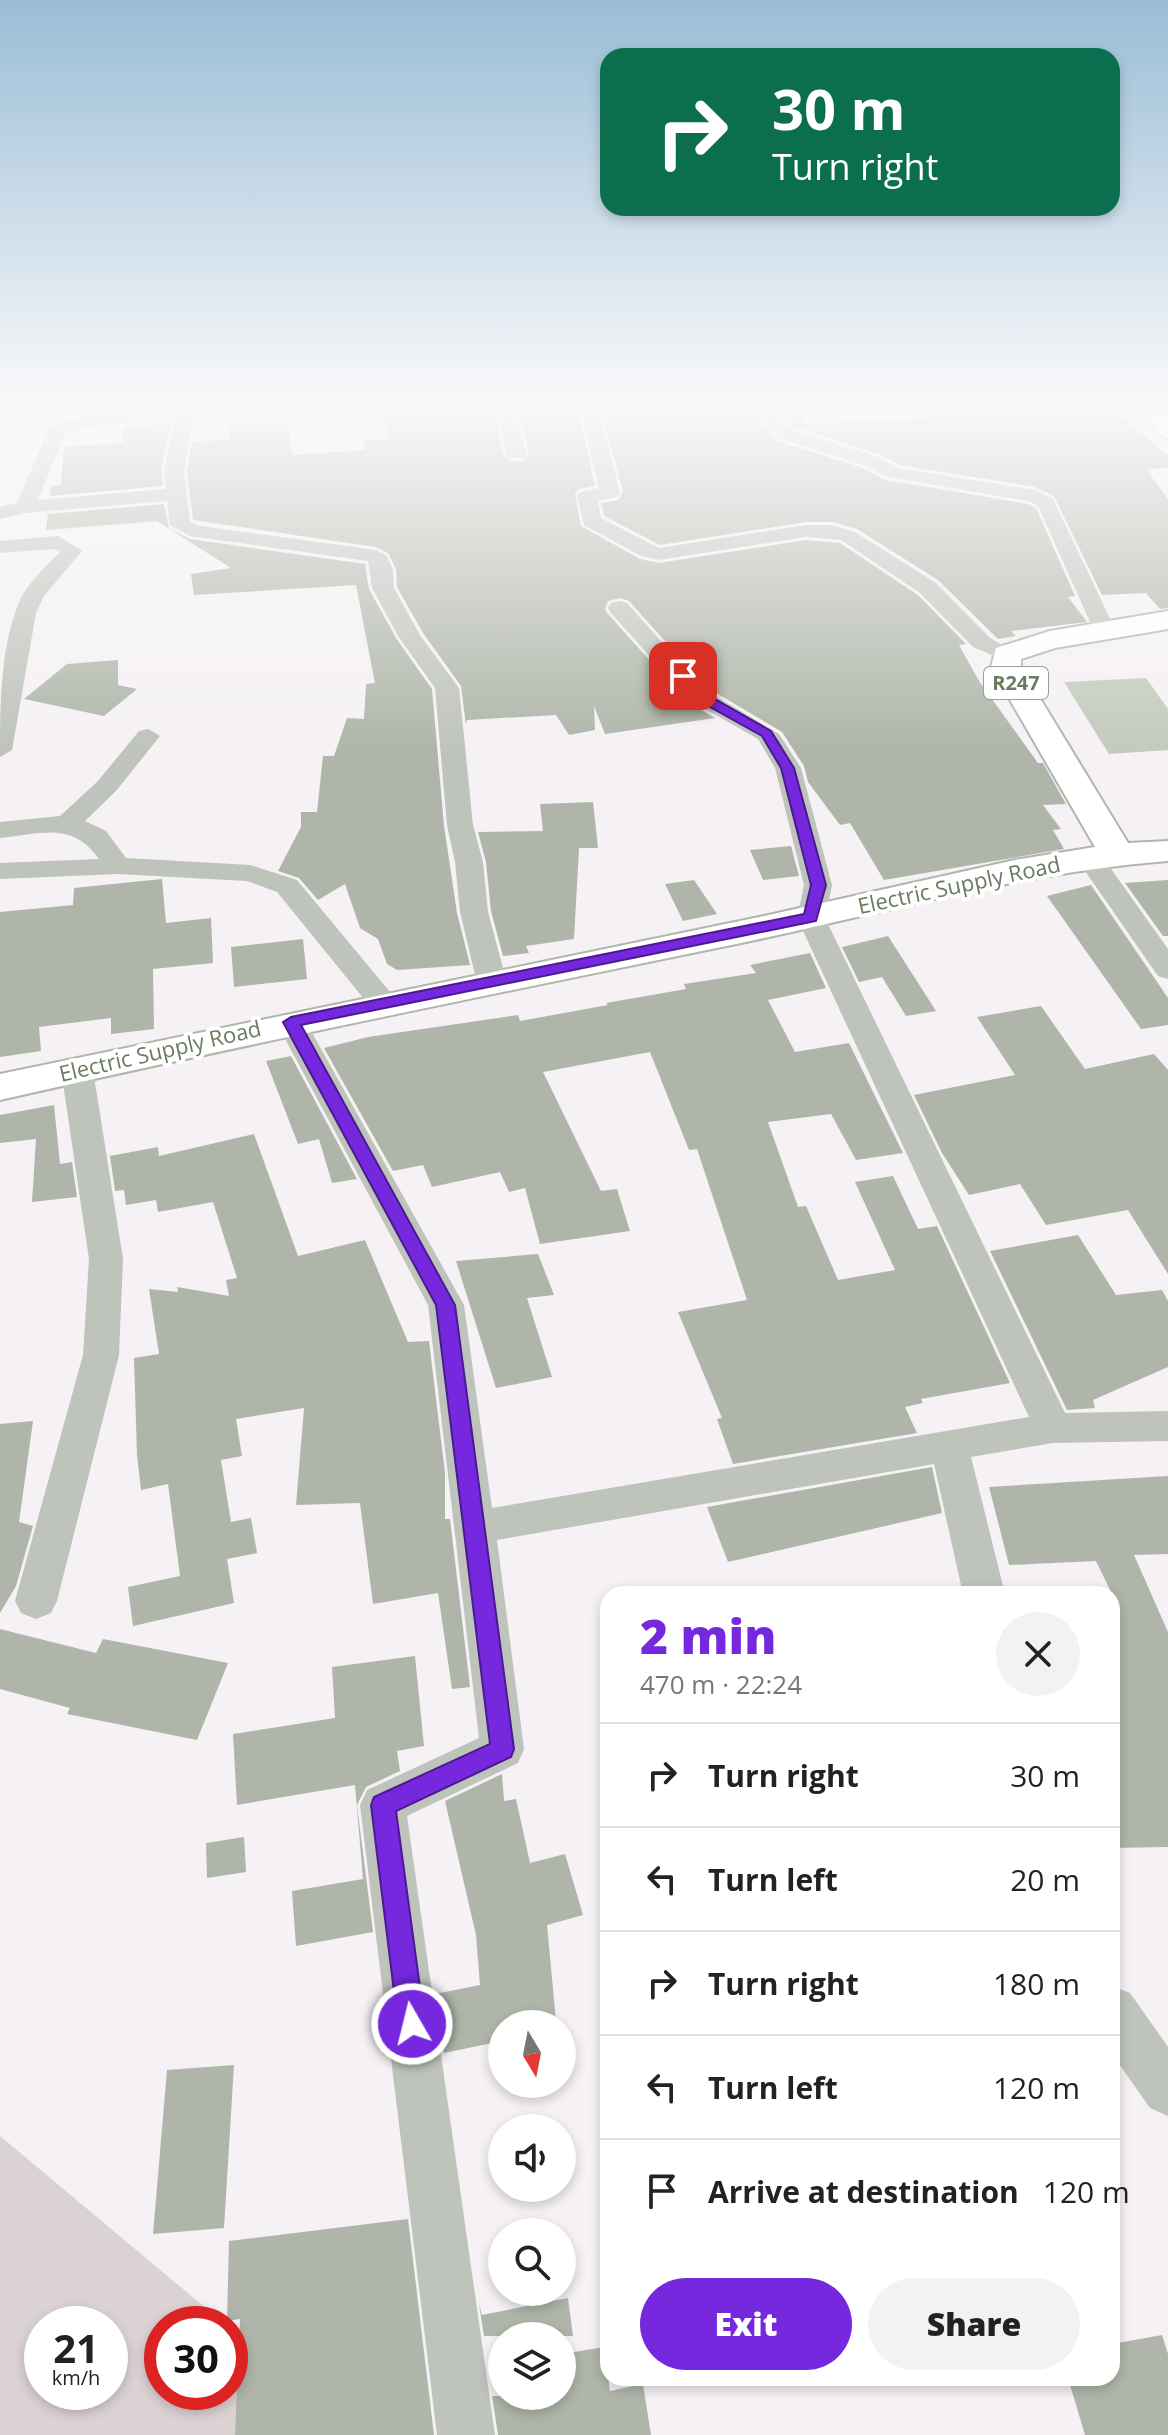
<!DOCTYPE html>
<html lang="en">
<head>
<meta charset="utf-8">
<style>
	:root { --surface:#fff; --page:#f2f2f2; --text:#222; --muted:#767676; --line:#e0e0e0; --accent:#7528dd }
	body { margin:0; font-family:"Open Sans",sans-serif; background:var(--page); color:var(--text); height:100vh; display:flex; flex-direction:column; font-size:30px; white-space:nowrap }
	* { box-sizing:border-box; margin:0 }
	p { font-size:26px; color:var(--muted) }
	.icon { flex:none; width:44px; height:44px; fill:none; stroke:currentColor; stroke-width:2; stroke-linecap:round; stroke-linejoin:round }
	.map { position:relative; flex:1; overflow:hidden }
	.side { position:absolute; left:600px; top:1586px; width:520px; height:800px; display:flex; flex-direction:column; background:var(--surface); border-radius:24px; box-shadow:0 4px 12px #0003 }
	.side>* { flex:none }
	.top-card { position:absolute; left:600px; top:48px; width:520px; height:168px; border-radius:24px; box-shadow:0 4px 12px #0003; background:#0b6e4f; color:#fff; overflow:hidden }
	.needle { width:52px; rotate:170deg }
	.tools { position:absolute; left:488px; top:2010px; display:grid; gap:16px }
	.tools a { display:grid; place-items:center; width:88px; height:88px; border-radius:50%; background:var(--surface); box-shadow:0 4px 12px #0003; font-size:40px }
	.speed { position:absolute; left:24px; top:2306px; display:flex; gap:16px; font-size:40px; font-weight:700; text-align:center }
	.speed>* { display:grid; place-content:center; width:104px; height:104px; border-radius:50%; background:var(--surface); box-shadow:0 4px 12px #0003; line-height:1 }
	.speed small { font-size:20px; font-weight:400 }
	.speed .limit { border:12px solid #d22; background:#fff; color:#111 }
	.pin { position:absolute; display:grid; place-items:center; width:68px; height:68px; color:#fff; margin:-34px; border-radius:16px; box-shadow:0 4px 12px #0006 }
	.me { position:absolute; width:88px; margin:-44px; rotate:352deg; stroke-linejoin:round; filter:drop-shadow(0 0 6px #0008) }
	.turn { display:flex; align-items:center; gap:28px; height:168px; padding:0 40px; font-size:36px }
	.turn .icon { width:104px; height:104px; stroke-width:2.5 }
	.turn b { display:block; font-size:56px; line-height:68px }
	.round { display:grid; place-items:center; flex:none; width:84px; height:84px; border-radius:42px; background:var(--page) }
	.head { display:flex; align-items:center; justify-content:space-between; height:136px; padding:0 40px }
	h1 { font-size:48px; font-weight:800; line-height:60px; color:var(--accent) }
	.action { display:flex; gap:16px; margin-top:auto; padding:16px 40px }
	.action a { flex:1; height:92px; border-radius:48px; background:var(--accent); color:#fff; font-size:32px; font-weight:800; line-height:92px; text-align:center }
	.action a+a { background:var(--page); color:var(--text) }
	ul { padding:0; list-style:none }
	li { display:flex; align-items:center; gap:24px; height:104px; padding:0 40px; border-top:2px solid var(--line) }
	li div { flex:1 }
	li b { display:block; font-size:30px }
	li em { font-style:normal }
	.map>svg:first-child { display:block }
	.green { fill:#dbd2d4; fill-rule:evenodd }
	.water { fill:#c4cabc }
	.building { fill:#afb6a9 }
	.lines { fill:none; stroke-linecap:round; stroke-linejoin:round }
	.primary-casing { stroke:#b0b6ad; stroke-width:4 }
	.street { fill:#bec3bb; fill-rule:evenodd }
	.primary { fill:#fff; fill-rule:evenodd }
	.route { fill:#7528dd; stroke:#4c1a90; stroke-width:2 }
	.labels { text-anchor:middle; stroke-width:8; stroke-linejoin:round; paint-order:stroke }
	.shield { fill:#fff; stroke:#97a390; stroke-width:2 }
	.shield-label { font-size:20px; font-weight:bold; fill:#6a7b60 }
	.street-label { font-size:22px; fill:#6a7b60; stroke:#fff }
</style>
</head>
<body>
<div class="map">
<svg width="1168" height="2435" viewBox="0 0 1168 2435">
	<rect width="100%" height="100%" fill="#f5f1f4"/>
	<path class="green" d="M0 2136 225 2324H162V2392H230V2328L357 2435H0ZM42 2324H110V2392H42Z"/>
	<g class="water">
		<polygon points="60,407 170,407 169,413 56,416"/>
		<polygon points="1146,678 1168,709 1168,750 1109,754 1064,682"/>
	</g>
	<g class="building">
		<polygon points="381,407 493,407 503,455 509,461 523,461 529,453 517,407 539,407 540,412 578,410 595,486 579,489 575,494 581,526 640,559 659,563 806,540 840,543 918,595 966,644 959,645 979,681 1038,763 1043,763 1066,804 1043,805 1061,829 1053,830 1064,849 884,880 850,823 840,825 808,782 804,766 782,732 706,687 629,601 620,598 608,601 605,610 609,615 686,701 715,718 605,734 594,706 595,730 569,735 556,715 467,720 466,725 461,686 423,633 397,587 396,569 388,553 376,547 193,520 187,472 192,442 230,439 229,425 287,422 292,455 366,450 363,441 390,439"/>
		<polygon points="601,407 760,407 755,414 777,441 863,468 886,480 1028,504 1036,508 1075,596 1068,597 1087,622 1011,631 1016,636 998,639 938,580 857,529 833,522 806,522 660,545 604,516 601,503 618,500 623,492"/>
		<polygon points="775,407 805,407 805,424 930,418 914,407 999,407 1004,412 1111,407 1168,456 1168,468 1146,469 1168,499 1168,608 1160,609 1146,593 1102,595 1054,496 1035,487 900,465 879,454 794,427"/>
		<polygon points="170,423 161,471 163,486 50,496 51,486 61,485 64,447 122,443 124,427"/>
		<polygon points="164,504 169,528 190,539 365,564 369,589 396,638 432,689 444,826 457,913 470,965 397,970 387,964 378,939 360,928 345,884 318,900 299,878 278,871 301,827 301,812 317,812 323,756 334,756 347,718 364,719 366,684 375,683 356,585 194,595 191,574 231,568 157,521 46,530 48,514"/>
		<polygon points="118,660 118,685 137,689 104,716 24,699 67,664"/>
		<polygon points="593,802 598,848 579,848 574,939 526,946 529,953 503,956 491,911 486,862 478,832 543,831 540,804"/>
		<polygon points="791,846 799,876 763,880 750,850"/>
		<polygon points="162,879 166,923 211,918 213,963 153,969 154,1029 111,1034 111,1018 39,1027 41,1051 0,1057 0,912 73,905 74,888"/>
		<polygon points="694,880 717,914 683,921 665,884"/>
		<polygon points="1168,880 1168,936 1163,936 1125,883"/>
		<polygon points="1091,885 1168,998 1168,1025 1141,1029 1047,896"/>
		<polygon points="888,936 936,1011 906,1016 882,977 859,982 842,947"/>
		<polygon points="303,939 307,979 234,987 231,947"/>
		<polygon points="810,953 826,988 768,1000 795,1052 849,1043 903,1153 856,1160 831,1114 768,1122 798,1207 806,1206 838,1280 895,1270 855,1182 893,1176 918,1229 937,1226 1010,1383 921,1399 923,1403 905,1407 917,1433 733,1464 717,1419 722,1418 678,1312 747,1300 697,1149 689,1150 650,1052 543,1072 601,1191 617,1189 630,1231 540,1244 525,1188 509,1192 500,1172 432,1187 423,1165 393,1171 324,1048 368,1037 518,1015 520,1021 608,1005 606,1003 686,989 684,984 756,973 750,965"/>
		<polygon points="1041,1006 1085,1069 1154,1054 1168,1070 1168,1274 1128,1210 1046,1225 1020,1184 969,1195 942,1153 914,1095 1015,1075 977,1017"/>
		<polygon points="291,1056 357,1179 332,1183 319,1139 298,1144 266,1061"/>
		<polygon points="54,1105 60,1164 72,1162 77,1197 32,1202 36,1139 0,1143 0,1115"/>
		<polygon points="254,1134 298,1256 365,1240 408,1342 429,1341 445,1473 445,1519 450,1519 470,1687 452,1689 438,1593 373,1604 360,1503 296,1505 304,1408 236,1419 242,1456 221,1460 231,1522 251,1518 257,1553 227,1559 234,1603 133,1626 128,1587 180,1576 168,1484 141,1490 137,1455 134,1358 159,1354 149,1289 178,1292 177,1287 229,1296 226,1280 237,1278 213,1202 158,1212 156,1200 126,1205 124,1190 115,1191 110,1156 158,1147 159,1156"/>
		<polygon points="1078,1235 1116,1295 1162,1290 1168,1301 1168,1367 1093,1400 1095,1408 1067,1410 990,1251"/>
		<polygon points="538,1254 554,1295 527,1298 552,1377 496,1388 456,1261"/>
		<polygon points="33,1421 19,1522 33,1526 16,1586 0,1613 0,1424"/>
		<polygon points="932,1467 942,1513 728,1562 707,1507"/>
		<polygon points="1168,1476 1168,1554 1134,1555 1168,1632 1168,1847 1112,1848 1112,1594 1096,1561 1009,1565 989,1487"/>
		<polygon points="0,1629 96,1653 103,1639 228,1663 197,1740 67,1714 70,1708 0,1689"/>
		<polygon points="415,1656 424,1746 397,1751 400,1771 366,1787 357,1805 373,1932 296,1946 292,1891 363,1879 355,1785 237,1805 233,1734 335,1718 332,1667"/>
		<polygon points="502,1774 504,1801 516,1799 530,1863 565,1854 583,1915 547,1925 556,2021 502,2024 502,2041 444,2053 435,1994 480,1985 476,1935 445,1801"/>
		<polygon points="244,1837 246,1872 207,1878 206,1843"/>
		<polygon points="234,2065 224,2228 153,2234 167,2070"/>
		<polygon points="408,2219 434,2435 235,2435 240,2319 227,2321 229,2241"/>
		<polygon points="568,2298 573,2336 484,2336 479,2304 482,2315"/>
		<polygon points="1162,2335 1168,2354 1168,2435 1085,2435 1068,2378 1112,2378 1112,2344"/>
		<polygon points="604,2347 610,2391 643,2384 651,2435 498,2435 492,2396 562,2396 562,2354"/>
	</g>
	<g class="lines">
		<g class="primary-casing">
			<g id="primary">
				<polygon points="1146,407 1168,407 1168,439 1156,432"/>
				<path d="M1168 611V629L1055 648 1021 659V667L1128 843 1168 841V861C1024 872 887 912 746 942 497 993 248 1044 0 1100V1074L764 916 1015 860 1095 847 991 667 996 648 1050 631Z"/>
			</g>
		</g>
		<g class="street">
			<path d="M176 407H194L184 472 190 522 201 526 376 550 387 556 393 570 394 588 420 635 459 688 473 825 483 862 488 912 507 983 502 989H482L477 983 460 912 455 862 447 825 435 688 398 636 372 588 368 561 190 536 170 525 167 501 25 513 0 519V507L17 503 50 426 85 416ZM174 420 164 472 166 489 38 500 65 434 86 427Z"/>
			<polygon points="496,407 514,407 526,454 523,458 509,458 506,454"/>
			<polygon points="580,407 598,407 620,493 617,497 598,501 601,518 659,548 806,525 832,525 855,532 936,583 989,637 1017,654 1006,661 973,647 920,593 841,540 806,537 659,560 641,556 584,525 577,496 580,492 599,488"/>
			<polygon points="766,407 772,408 792,430 878,457 899,468 1035,490 1053,499 1116,631 1105,638 1094,631 1038,506 1029,501 887,477 864,465 778,438 757,412"/>
			<path d="M58 536 82 551 44 596 36 613 12 750 0 757C0 707 0 638 23 594 32 579 48 565 60 552L54 549 0 553V541Z"/>
			<polygon points="619,601 627,603 704,689 779,734 801,768 832,885 825,918 1065,1413 1168,1411 1168,1441 1053,1443 971,1457 1005,1594 963,1594 934,1464 497,1540 524,1749 518,1763 407,1816 495,2435 437,2435 360,1805 367,1790 479,1738 428,1305 276,1022 280,1015 302,1015 306,1022 464,1305 492,1508 1029,1417 797,918 804,885 775,768 758,739 688,699 611,613 608,608 611,603"/>
			<path d="M148 729 160 736 116 791 85 821 106 831 126 858 250 865 297 880 395 998 399 1004 395 1010H373L277 892 247 881 118 874 0 879V863L99 859C72 821 41 834 0 838V822L60 816 98 781 139 731Z"/>
			<polygon points="1089,850 1099,852 1168,949 1168,979 1158,976 1076,858 1079,852"/>
			<polygon points="77,1060 88,1063 93,1070 123,1259 119,1355 57,1601 51,1613 36,1619 21,1613 15,1601 83,1355 89,1259 61,1070 66,1063"/>
			<polygon points="1112,1986 1130,1993 1168,2047 1168,2116 1150,2108 1112,2054"/>
		</g>
		<use href="#primary" class="primary"/>
	</g>
	<linearGradient id="sky" x2="0" y2="1"><stop stop-color="#99bdd6"/><stop offset="0.54" stop-color="#faf9fa"/><stop offset="1" stop-color="#faf9fa" stop-opacity="0"/></linearGradient>
	<rect width="1168" height="748" fill="url(#sky)"/>
	<polygon class="route" points="679,674 688,674 701,691 771,731 794,768 826,885 816,921 301,1025 455,1305 514,1749 511,1757 396,1811 425,2024 421,2033 412,2037 402,2033 398,2024 371,1805 374,1797 490,1744 436,1305 283,1022 291,1017 804,914 811,885 781,768 762,736 692,697 677,676"/>
	<g class="labels">
		<rect class="shield" x="984" y="667" width="64" height="32" rx="6"/>
		<g class="shield-label">
			<text x="1016" y="690">R247</text>
		</g>
		<g class="street-label">
			<text transform="translate(959 885) rotate(-12)" y="8">Electric Supply Road</text>
			<text transform="translate(160 1051) rotate(-13)" y="8">Electric Supply Road</text>
		</g>
	</g>
</svg>
<div class="tools">
<a><svg class="needle" viewBox="-14 -14 28 28"><path d="M0-13l5 13h-10z" fill="#e53935"/><path d="M0 13l5-13h-10z" fill="#767676"/></svg></a>
<a><svg class="icon" aria-label="sound" viewBox="0 0 24 24"><path d="M4 9h4l5-4v14l-5-4H4zM17 9q2 3 0 6"/></svg></a>
<a><svg class="icon" aria-label="search" viewBox="0 0 24 24"><circle cx="10" cy="10" r="6"/><path d="M15 15l6 6"/></svg></a>
<a><svg class="icon" aria-label="layers" viewBox="0 0 24 24"><path d="M12 4l9 5-9 5-9-5zM3 14l9 5 9-5"/></svg></a>
</div>
<div class="speed"><div>21<small>km/h</small></div><div class="limit">30</div></div>
<div class="pin" style="left:683px;top:676px;background:#d93025"><svg class="icon" aria-label="arrive" viewBox="0 0 24 24"><path d="M6 21V4h12l-3 4 3 4H6"/></svg></div>
<svg class="me" style="left:412px;top:2024px" viewBox="-20 -20 40 40"><circle r="17" fill="#7528dd" stroke="#fff" stroke-width="3"/><path d="M0-11L8 9 0 5-8 9z" fill="#fff"/></svg>
<div class="top-card">
<div class="turn"><svg class="icon" aria-label="right" viewBox="0 0 24 24"><path d="M7 20v-9h11M14 6l5 5-5 5"/></svg><div><b>30 m</b>Turn right</div></div>
</div>
<section class="side">
<div class="head"><div><h1>2 min</h1><p>470 m · 22:24</p></div><a class="round"><svg class="icon" aria-label="close" viewBox="0 0 24 24"><path d="M6 6l12 12M18 6L6 18"/></svg></a></div>
<ul>
<li><svg class="icon" aria-label="right" viewBox="0 0 24 24"><path d="M7 20v-9h11M14 6l5 5-5 5"/></svg><div><b>Turn right</b></div><em>30 m</em></li>
<li><svg class="icon" aria-label="left" viewBox="0 0 24 24"><path d="M17 20v-9H6M10 6l-5 5 5 5"/></svg><div><b>Turn left</b></div><em>20 m</em></li>
<li><svg class="icon" aria-label="right" viewBox="0 0 24 24"><path d="M7 20v-9h11M14 6l5 5-5 5"/></svg><div><b>Turn right</b></div><em>180 m</em></li>
<li><svg class="icon" aria-label="left" viewBox="0 0 24 24"><path d="M17 20v-9H6M10 6l-5 5 5 5"/></svg><div><b>Turn left</b></div><em>120 m</em></li>
<li><svg class="icon" aria-label="arrive" viewBox="0 0 24 24"><path d="M6 21V4h12l-3 4 3 4H6"/></svg><div><b>Arrive at destination</b></div><em>120 m</em></li>
</ul>
<div class="action"><a>Exit</a><a>Share</a></div>
</section>
</div>
</body>
</html>
